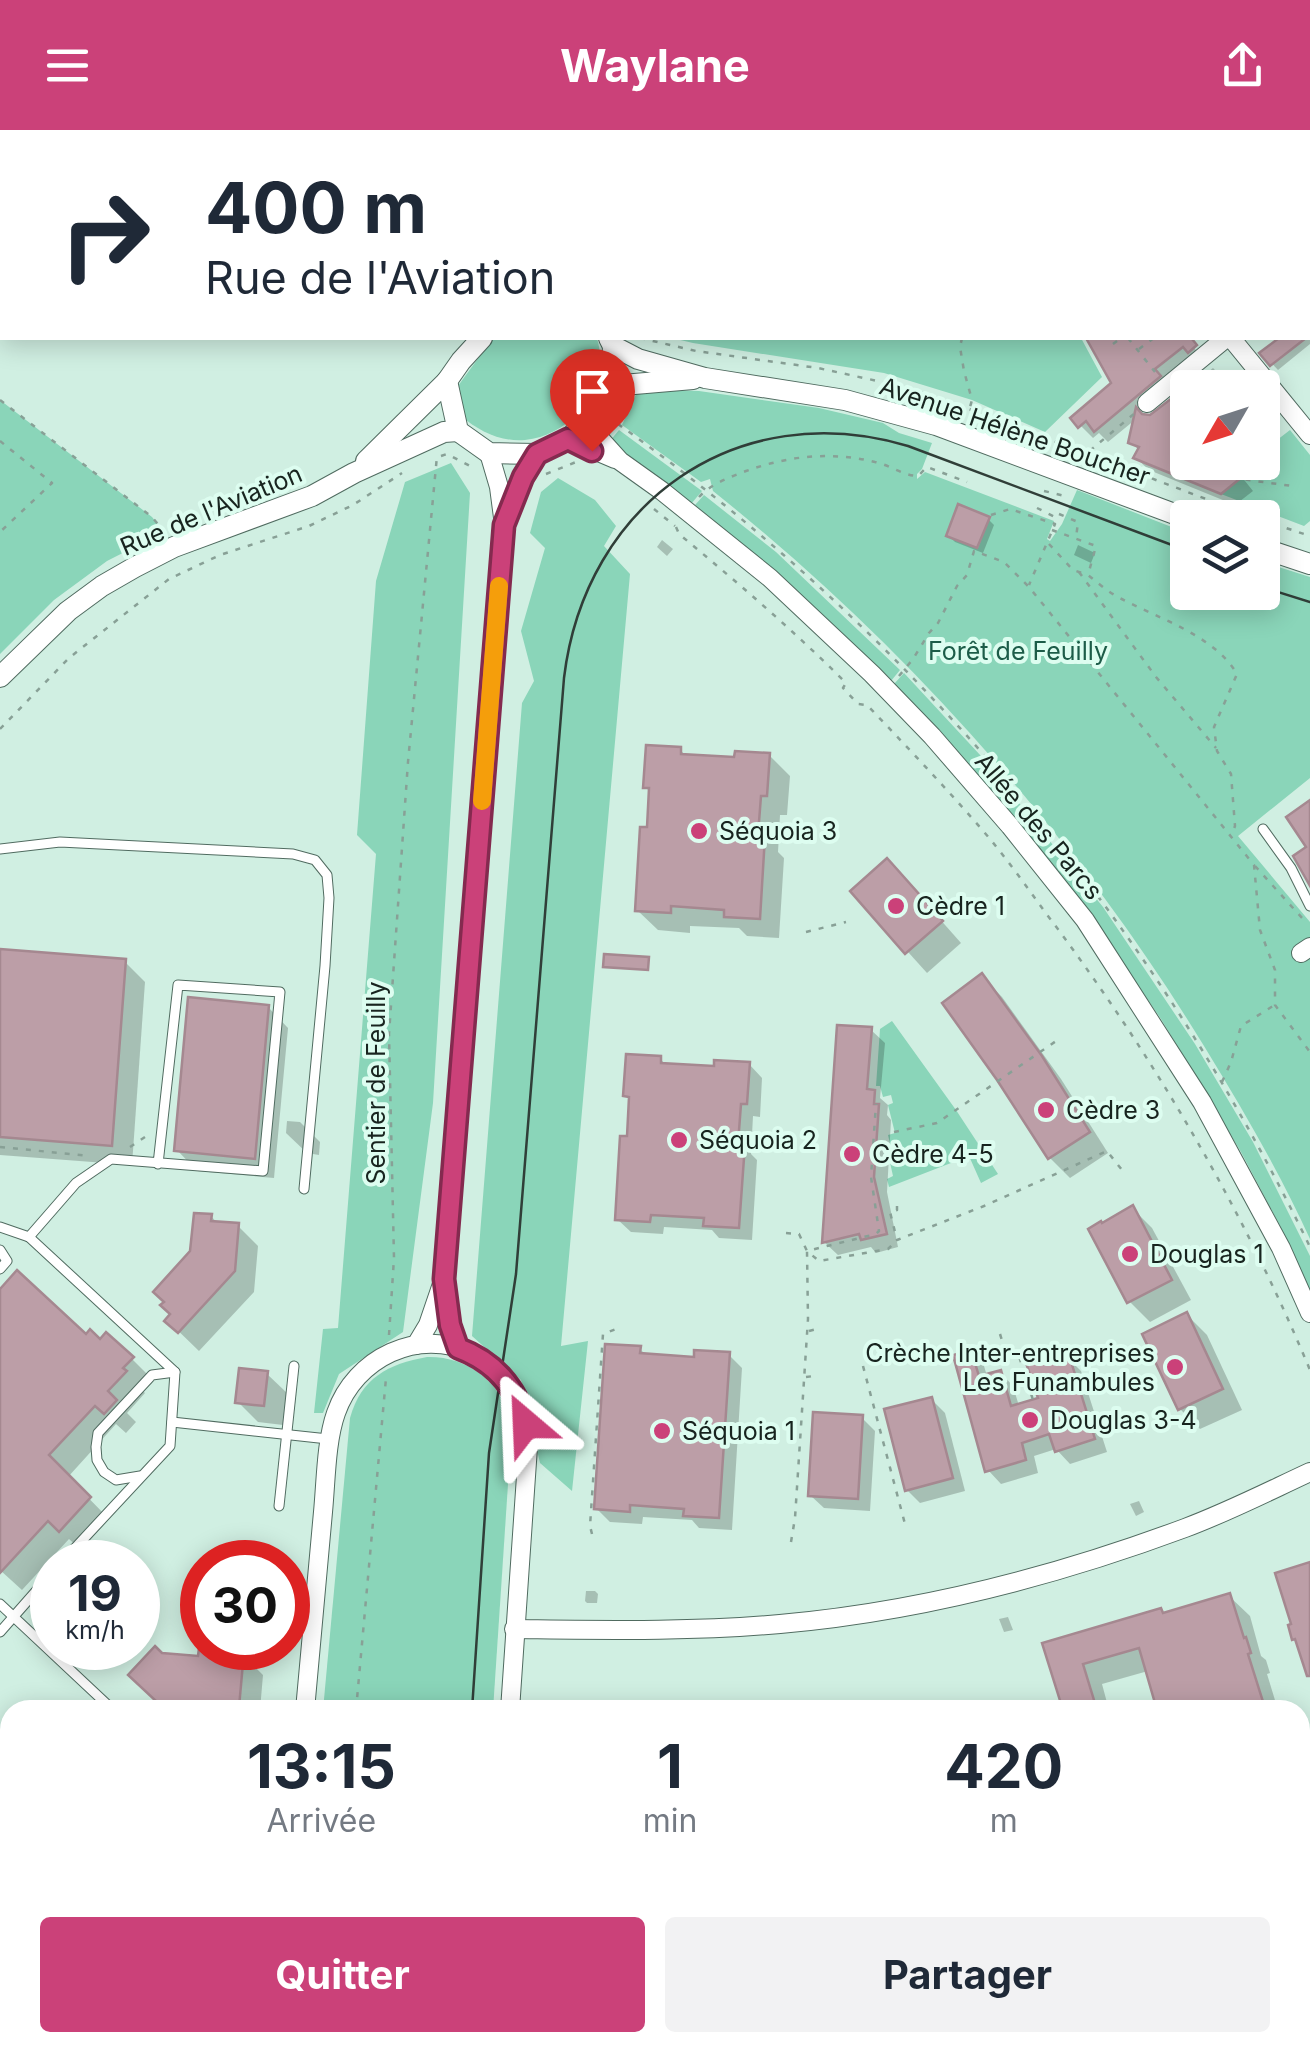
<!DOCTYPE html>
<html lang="fr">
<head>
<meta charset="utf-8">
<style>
	:root { --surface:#fff; --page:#f2f2f3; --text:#1f2937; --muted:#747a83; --accent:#cb4179 }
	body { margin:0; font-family:Inter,sans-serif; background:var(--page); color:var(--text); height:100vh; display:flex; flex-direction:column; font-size:38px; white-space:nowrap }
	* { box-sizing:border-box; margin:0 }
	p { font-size:32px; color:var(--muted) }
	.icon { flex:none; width:55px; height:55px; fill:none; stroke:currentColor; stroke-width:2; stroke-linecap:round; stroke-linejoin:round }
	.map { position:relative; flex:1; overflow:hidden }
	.sheet { position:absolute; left:0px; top:1570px; width:1310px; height:352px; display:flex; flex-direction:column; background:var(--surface); border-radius:30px 30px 0 0; box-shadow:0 5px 25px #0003 }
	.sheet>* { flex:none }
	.guide { position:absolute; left:0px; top:0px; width:1310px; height:210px; box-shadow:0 5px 25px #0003; background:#fff; color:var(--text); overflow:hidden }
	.needle { width:65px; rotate:231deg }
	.fabs { position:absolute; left:1170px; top:240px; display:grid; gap:20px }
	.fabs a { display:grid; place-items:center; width:110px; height:110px; border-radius:10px; background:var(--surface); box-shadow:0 5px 25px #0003; font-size:50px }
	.speed { position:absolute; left:30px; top:1410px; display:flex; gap:20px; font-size:50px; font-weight:700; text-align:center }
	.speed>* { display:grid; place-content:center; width:130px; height:130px; border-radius:50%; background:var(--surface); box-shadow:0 5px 25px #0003; line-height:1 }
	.speed small { font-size:25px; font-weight:400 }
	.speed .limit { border:15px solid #d22; background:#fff; color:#111 }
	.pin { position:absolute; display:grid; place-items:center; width:85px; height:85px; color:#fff; margin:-102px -42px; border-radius:50% 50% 50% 0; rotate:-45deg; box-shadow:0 0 10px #0007 }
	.pin .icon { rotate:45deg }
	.me { position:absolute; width:110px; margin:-55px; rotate:334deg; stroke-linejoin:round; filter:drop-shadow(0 0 8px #0008) }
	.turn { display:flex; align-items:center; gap:35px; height:210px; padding:0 40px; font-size:45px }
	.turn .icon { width:130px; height:130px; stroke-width:2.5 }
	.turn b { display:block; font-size:70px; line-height:85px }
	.eta { display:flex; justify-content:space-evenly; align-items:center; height:170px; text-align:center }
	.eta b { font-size:60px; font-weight:700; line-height:70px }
	.button { display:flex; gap:20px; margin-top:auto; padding:20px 40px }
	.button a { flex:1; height:115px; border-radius:10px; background:var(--accent); color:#fff; font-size:40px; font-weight:700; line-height:115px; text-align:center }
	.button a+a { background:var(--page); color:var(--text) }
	header { display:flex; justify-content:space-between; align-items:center; height:130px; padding:0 40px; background:var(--accent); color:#fff; font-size:45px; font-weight:700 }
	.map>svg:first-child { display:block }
	.green { fill:#8ad5b9; fill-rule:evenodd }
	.shadow { fill:#0003 }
	.building { fill:#bc9ea7; stroke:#a58890; stroke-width:2.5 }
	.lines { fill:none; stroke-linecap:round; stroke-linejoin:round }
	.service-casing { stroke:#506b60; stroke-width:11 }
	.minor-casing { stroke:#506b60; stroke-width:20 }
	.tertiary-casing { stroke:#506b60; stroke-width:22 }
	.path { stroke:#88a096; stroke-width:2.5; stroke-dasharray:5 8; stroke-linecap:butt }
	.service { stroke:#fff; stroke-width:9 }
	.minor { stroke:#fff; stroke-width:18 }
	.tertiary { stroke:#fff; stroke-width:20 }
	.tram { stroke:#303e38; stroke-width:2.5 }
	.route-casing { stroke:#842a4f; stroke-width:25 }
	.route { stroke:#cb4179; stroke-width:18 }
	.slow { stroke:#f59e0b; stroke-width:18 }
	.poi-dot { fill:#cb4179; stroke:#ddfdf0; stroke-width:4 }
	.labels { text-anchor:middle; stroke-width:8; stroke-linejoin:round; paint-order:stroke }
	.street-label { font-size:25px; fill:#18241f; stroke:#ddfdf0 }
	.park-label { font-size:25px; fill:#1c5c48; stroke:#ddfdf0 }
	.poi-label { font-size:25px; fill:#18241f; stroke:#ddfdf0; text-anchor:start }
</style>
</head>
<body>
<header><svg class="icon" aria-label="menu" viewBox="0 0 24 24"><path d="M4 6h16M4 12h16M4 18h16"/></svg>Waylane<svg class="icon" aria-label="share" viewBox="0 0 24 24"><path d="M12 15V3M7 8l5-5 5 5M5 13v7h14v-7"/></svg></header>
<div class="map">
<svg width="1310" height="1921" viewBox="0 0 1310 1921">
	<rect width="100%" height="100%" fill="#d0efe2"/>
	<g class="green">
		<path d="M493 208H597C611 255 574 305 525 310 500 312 479 301 461 286L455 260Z"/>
		<polygon points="672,208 1081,208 1102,247 1045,302 972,270 884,243 693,213"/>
		<path d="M666 260 699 261 819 278 883 293 899 303 932 313 922 339 917 344V349L925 342 1054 391 1047 409 1050 411 1062 394 1077 360 1187 403 1188 462H1262L1263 432 1310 447V648L1238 706 1310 792V1109C1280 1043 1242 978 1204 916 1074 704 907 516 713 361L710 349 701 352 622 295 637 262ZM958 374 990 387 978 418 946 406Z"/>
		<polygon points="0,270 152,387 164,402 107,431 54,470 0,524"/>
		<polygon points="619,300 702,361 691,374 609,312"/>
		<polygon points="1290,300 1310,325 1310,391 1304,396 1221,364 1242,348 1237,341 1247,333 1262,332 1263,321"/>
		<polygon points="451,333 470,363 433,973 403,1202 339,1244 323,1283 314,1283 323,1199 338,1198 376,724 357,705 376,451 405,352"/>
		<polygon points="558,348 595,370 616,396 604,416 630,444 561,1216 588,1211 572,1361 540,1333 521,1250 472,1206 522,573 534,551 521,501 545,418 530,403 541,362"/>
		<polygon points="704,365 776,422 900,540 891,551 777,443 695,375"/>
		<polygon points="904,543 981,626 1103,777 1195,914 1253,1012 1310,1126 1310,1163 1279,1094 1241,1022 1161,889 1082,774 894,554"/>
		<polygon points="892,891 956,980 998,1044 981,1053 969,1026 889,1057 887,1049 893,1046 889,1028 893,1027 888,1005 895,1003 888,975 893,973 891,965 883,967 880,956 876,956 880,899"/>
		<path d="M427 1227C469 1226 503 1254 512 1294L493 1580H323L350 1288C361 1248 388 1234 427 1227Z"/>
		<polygon points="293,1912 470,1912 470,1921 292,1921"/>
	</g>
	<g class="shadow">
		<polygon points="1013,0 1053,0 1055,2 1010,2"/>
		<polygon points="1101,0 1131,0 1128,2 1102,2"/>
		<polygon points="1179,0 1251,0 1248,2 1176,2"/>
		<polygon points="1310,85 1310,113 1308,115 1308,87"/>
		<polygon points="1310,186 1310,214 1278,240 1263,224 1283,208 1308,208 1308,188"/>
		<polygon points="1089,208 1186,208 1200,225 1171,259 1139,286 1148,288 1181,274 1188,332 1248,332 1237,341 1253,361 1235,375 1149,340 1136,328 1140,321 1131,312 1136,289 1108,312 1099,303 1093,308 1073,288 1114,254"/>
		<polygon points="1213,238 1225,250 1231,258 1202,258 1212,250 1207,243"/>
		<polygon points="1262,298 1274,312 1262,321"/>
		<polygon points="988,389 994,395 983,423 955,412 949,406"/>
		<polygon points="662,410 673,419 667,426 657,417"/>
		<polygon points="1078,415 1095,423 1091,433 1074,425"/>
		<polygon points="680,620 688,627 736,630 769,625 790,646 787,685 780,685 778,722 784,728 779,808 747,806 739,798 690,796 690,803 658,800 637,780 649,700 652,663 645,657"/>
		<polygon points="907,752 961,813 927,843 853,761"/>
		<polygon points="0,822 125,832 145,852 132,1035 0,1025"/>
		<polygon points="982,847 1002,867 1061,949 1108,1023 1070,1048 1050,1028"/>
		<polygon points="268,877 288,898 274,1048 197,1041 177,1020"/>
		<polygon points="871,900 885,913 880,968 888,975 887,985 891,990 887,1062 898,1117 876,1123 871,1117 838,1125 824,1112"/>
		<polygon points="660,929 668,936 716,939 749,934 762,948 760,987 753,986 751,1024 757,1030 752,1110 719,1108 712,1100 664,1097 663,1104 631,1102 617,1089 629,1009 631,971 625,965"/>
		<polygon points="287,991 300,992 320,1012 319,1025 307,1023 286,1003"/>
		<polygon points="1132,1078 1152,1098 1191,1170 1150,1192 1129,1171"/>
		<polygon points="211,1086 218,1094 238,1096 258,1116 254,1162 199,1221 168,1191 193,1122"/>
		<polygon points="0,1162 132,1229 152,1249 142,1260 145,1263 127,1283 136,1292 126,1303 116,1294 68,1347 109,1389 81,1420 69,1409 22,1460 0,1440"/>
		<polygon points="1187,1185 1207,1205 1242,1280 1200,1299 1180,1279"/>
		<polygon points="640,1219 647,1226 696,1229 729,1225 742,1238 732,1400 699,1398 692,1390 643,1387 642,1394 610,1392 596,1378"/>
		<polygon points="971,1222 984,1236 987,1246 1000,1242 1013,1256 1019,1276 1041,1270 1055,1232 1068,1228 1081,1241 1107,1322 1070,1334 1056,1319 1034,1326 1038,1343 1001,1354 988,1340"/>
		<polygon points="266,1243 287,1263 283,1295 258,1292 238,1272"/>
		<polygon points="931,1269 945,1283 965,1361 920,1373 907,1360"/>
		<polygon points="862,1288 875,1301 870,1381 824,1378 810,1365"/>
		<polygon points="1139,1371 1144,1382 1136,1386 1130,1374"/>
		<polygon points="586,1461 595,1461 598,1464 597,1473 587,1473 585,1471"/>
		<polygon points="1229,1466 1250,1486 1261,1526 1266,1530 1270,1543 1267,1544 1278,1580 1160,1580 1148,1541 1102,1554 1109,1580 1065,1580 1046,1514 1165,1485"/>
		<polygon points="1008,1487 1013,1500 1004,1502 999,1489"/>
		<polygon points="161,1525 200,1529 243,1525 263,1545 260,1580 168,1580"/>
		<polygon points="579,1573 621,1576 625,1580 578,1580"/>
		<polygon points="1310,1714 1310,1866 1300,1868 1300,1716"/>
		<polygon points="10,1838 10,1903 5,1904 0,1899 0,1840"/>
		<polygon points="611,1912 737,1912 737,1921 610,1921"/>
	</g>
	<g class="building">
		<polygon points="1086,208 1194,208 1192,209 1197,215 1188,223 1183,217 1155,239 1161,246 1094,302 1086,291 1078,298 1070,288 1111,253"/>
		<polygon points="1279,208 1306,208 1270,236 1259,223"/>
		<polygon points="1176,265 1181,271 1188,266 1188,332 1230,332 1242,347 1221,364 1133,328 1139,317 1128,313 1136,277 1142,284 1150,285"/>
		<polygon points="958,374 990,387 977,418 946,406"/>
		<polygon points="646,615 681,617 681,624 734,627 735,621 770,623 767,666 761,666 758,705 765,706 760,789 724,787 724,780 671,776 671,783 635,781 640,697 647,697 649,658 643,658"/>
		<polygon points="1310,670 1310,756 1293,726 1306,717 1286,687"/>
		<polygon points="887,728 943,791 905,824 850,761"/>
		<polygon points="0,819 126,829 112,1016 0,1007"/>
		<polygon points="604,824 649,827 648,840 603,837"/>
		<polygon points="982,843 1042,926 1090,1002 1048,1029 997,950 942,873"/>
		<polygon points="188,867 269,875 255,1029 174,1021"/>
		<polygon points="837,895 872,897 867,959 875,960 874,974 879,974 874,1047 887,1104 861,1110 859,1104 822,1113"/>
		<polygon points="626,924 661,926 661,933 714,936 714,930 750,932 747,974 741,974 738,1014 745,1014 739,1098 703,1096 704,1088 651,1085 650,1092 615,1090 620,1006 627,1006 629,967 623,966"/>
		<polygon points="1133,1075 1172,1150 1127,1173 1088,1099 1101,1091 1102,1093"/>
		<polygon points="194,1083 212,1084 211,1091 239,1093 235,1141 178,1203 164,1191 170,1184 160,1175 164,1172 153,1162 190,1121"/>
		<polygon points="17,1140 86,1204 90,1199 100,1209 106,1202 134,1227 123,1238 127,1241 108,1261 117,1270 104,1284 95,1276 49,1325 91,1367 59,1402 48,1391 0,1443 0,1159"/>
		<polygon points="1187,1182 1223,1259 1178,1280 1142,1204"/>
		<polygon points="605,1214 641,1216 640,1223 694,1227 694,1220 730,1222 719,1388 683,1386 684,1379 630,1375 630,1382 594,1379"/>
		<polygon points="971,1220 979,1246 1001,1240 1011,1276 1038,1268 1026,1233 1051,1225 1053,1230 1069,1225 1095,1309 1055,1322 1049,1304 1022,1313 1026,1330 985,1342 953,1225"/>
		<polygon points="239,1238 268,1241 264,1276 235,1273"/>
		<polygon points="932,1267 953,1348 905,1361 884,1279"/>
		<polygon points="813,1282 863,1285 858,1369 808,1366"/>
		<polygon points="1310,1432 1310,1546 1307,1546 1295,1509 1292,1510 1288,1495 1291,1494 1275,1443"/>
		<polygon points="1230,1463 1244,1508 1246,1507 1251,1523 1248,1524 1264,1575 1246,1580 1157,1580 1139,1518 1083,1534 1097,1580 1063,1580 1042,1513 1161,1478 1163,1483"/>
		<polygon points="155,1516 162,1523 198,1526 199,1518 244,1522 239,1577 234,1577 234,1580 147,1580 156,1571 128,1545"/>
	</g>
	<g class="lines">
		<g class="service-casing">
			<g id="service">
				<polyline points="1263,699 1291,738 1310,776"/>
				<polyline points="0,719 60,712 293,724 315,730 327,745 329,768 325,836 304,1059"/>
				<polyline points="0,1097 29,1107 175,1242 170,1316 62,1432"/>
				<polyline points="29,1107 76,1053 111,1029 263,1041 280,862 178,855 158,1034"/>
				<polyline points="0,1120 7,1131 0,1139"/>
				<polyline points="172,1292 328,1309"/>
				<polyline points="140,1346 116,1350 104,1342 97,1330 96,1317 98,1303 152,1245 175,1242"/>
				<polyline points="279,1376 294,1236"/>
				<polyline points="0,1474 113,1580"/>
				<polyline points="0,1502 52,1443"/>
				<polyline points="0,1684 10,1680"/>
			</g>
		</g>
		<g class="minor-casing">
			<g id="minor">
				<polyline points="1086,0 1088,2"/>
				<polyline points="1142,2 1145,0"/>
				<polyline points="1308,144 1310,142"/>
				<polyline points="1231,208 1310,305"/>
				<polyline points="1147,273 1226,208"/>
				<polyline points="590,289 602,311 620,331 662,361 770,448 872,544 932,606 1010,696 1085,790 1202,972 1281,1118 1310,1183"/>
				<polyline points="568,309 615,329"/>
				<polyline points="506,390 523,347 537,324"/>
				<polyline points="1301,823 1310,817"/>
				<polyline points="416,1215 428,1195 442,1154"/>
				<polyline points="458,1218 450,1195 444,1149 504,395 499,357 489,323"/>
				<path d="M514 1499C602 1500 692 1502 780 1494 917 1482 1056 1446 1185 1398 1228 1382 1269 1361 1310 1342"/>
				<path d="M305 1580C311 1514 317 1448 323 1382 326 1351 326 1311 336 1283 355 1228 418 1197 472 1223 509 1242 526 1278 528 1317L510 1580"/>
				<polyline points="273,1921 274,1912"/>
				<polyline points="489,1921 489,1912"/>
			</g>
		</g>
		<g class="tertiary-casing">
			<g id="tertiary">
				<polyline points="688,2 690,0"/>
				<polyline points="613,216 638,229 705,248 845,270 936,295 1188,389"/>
				<polyline points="447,251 458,301 489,323 537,324 568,309 590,289 611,256 613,216 609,208"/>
				<polyline points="611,256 693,249"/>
				<polyline points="366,331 447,251 461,231 482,208"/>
				<polyline points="1262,418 1310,434"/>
				<polyline points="0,547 68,481 102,456 135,437 174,417 312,366 354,343 444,302 458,301"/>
			</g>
		</g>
		<g class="path">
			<polyline points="640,208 696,221 818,238 905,257 969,279 1256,388"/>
			<polyline points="962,208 960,217 964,241 972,270 970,277"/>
			<polyline points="1128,208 1155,242"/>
			<polyline points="1113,214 1121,208"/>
			<polyline points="1139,219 1154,208"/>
			<polyline points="0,270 152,387 162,399"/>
			<polyline points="1179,272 1188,282"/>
			<polyline points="619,293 628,273"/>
			<path d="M618 294C914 505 1152 790 1310 1117"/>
			<polyline points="0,311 52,353 0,402"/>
			<polyline points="441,326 447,324 474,338"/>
			<polyline points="1185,327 1188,325"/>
			<polyline points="1080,329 1135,283"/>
			<polyline points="1228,332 1241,349 1292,356"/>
			<polyline points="1218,339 1225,333"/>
			<polyline points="546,344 576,332"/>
			<polyline points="1044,361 1065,366"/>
			<path d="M699 367C711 354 730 347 746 341 788 326 831 321 875 332 890 335 904 346 918 346L927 337 967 352"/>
			<polyline points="1037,378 1057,388"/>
			<polyline points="654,379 675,396"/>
			<polyline points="1059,384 1078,392 1076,408"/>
			<polyline points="991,385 1010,379 1055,394 1029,455"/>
			<polyline points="1262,390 1310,406"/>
			<path d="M676 397 679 404C737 452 793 500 846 553L843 558 858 574 867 575C909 619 951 663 990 709 1009 732 1027 757 1045 782 1152 923 1242 1077 1310 1240"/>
			<path d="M1052 400 1096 416 1088 445C1098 453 1108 462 1120 468 1159 489 1214 505 1237 544L1214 597 1217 621 1231 644 1235 696 1232 704"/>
			<polyline points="1049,414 1073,440 1088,445"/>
			<polyline points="1079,442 1156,547 1216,618"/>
			<polyline points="899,546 913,529 929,503 938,493 957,456 967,445 974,421 1004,432 1029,457 1254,735 1260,800 1275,840 1275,875 1310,922"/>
			<polyline points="0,599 69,528 169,449 220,425 309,396 353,375 402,343"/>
			<polyline points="1255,736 1303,789"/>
			<polyline points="806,802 846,792"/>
			<polyline points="1222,952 1231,932 1241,896 1273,876"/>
			<polyline points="894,1002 937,993 1059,909"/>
			<polyline points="0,1017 90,1026"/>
			<polyline points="130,1017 148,1005"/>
			<polyline points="897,1076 897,1080 890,1082 897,1110 984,1076 1107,1021 1122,1040"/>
			<polyline points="786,1103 799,1104 807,1121 819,1131 888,1119 896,1111"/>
			<polyline points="809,1201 817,1199"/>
			<polyline points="1000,1204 1006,1223 1017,1220 1033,1270"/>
			<polyline points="389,1205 394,1128 389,904 408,632 437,326"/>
			<polyline points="863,1236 905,1394"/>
			<polyline points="806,1247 814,1246"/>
			<polyline points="592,1404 590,1396 603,1204 616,1199"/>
			<polyline points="791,1412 795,1388 808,1189 807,1121 876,1104 879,1101 871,1047 876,974"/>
			<polyline points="356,1580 386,1248"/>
			<polyline points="0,1749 10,1741"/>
			<polyline points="0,1900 10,1898"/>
			<polyline points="1241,1917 1257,1918 1257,1921"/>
			<polyline points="1096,1918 1097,1912"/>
			<polyline points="326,1921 327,1912"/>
			<polyline points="1011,1921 1011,1912"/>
		</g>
		<use href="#service" class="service"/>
		<use href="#minor" class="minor"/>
		<use href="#tertiary" class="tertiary"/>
		<g class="tram">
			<polyline points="1262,457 1310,472"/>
			<path d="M472 1580 489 1323 516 1144 564 548C585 373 737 265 908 316L1188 421"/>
			<polyline points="450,1921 450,1912"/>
		</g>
	</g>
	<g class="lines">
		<g class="route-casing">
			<path id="route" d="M526 1294C517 1257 493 1231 458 1218L450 1195 444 1149 504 395 523 347 537 324 568 309 592 321"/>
		</g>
		<use href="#route" class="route"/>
		<polyline class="slow" points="482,671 499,456"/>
	</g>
	<g class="poi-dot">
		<circle cx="699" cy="701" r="10"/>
		<circle cx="896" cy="776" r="10"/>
		<circle cx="1046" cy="980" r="10"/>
		<circle cx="679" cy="1010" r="10"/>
		<circle cx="852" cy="1024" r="10"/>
		<circle cx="1130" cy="1124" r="10"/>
		<circle cx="1175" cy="1237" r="10"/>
		<circle cx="1030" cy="1290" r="10"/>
		<circle cx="662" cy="1301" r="10"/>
	</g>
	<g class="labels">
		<g class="street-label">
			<text transform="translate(1015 301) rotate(19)" y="9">Avenue Hélène Boucher</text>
			<text transform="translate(211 380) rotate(-23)" y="9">Rue de l'Aviation</text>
			<text transform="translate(1039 696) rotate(50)" y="9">Allée des Parcs</text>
			<text transform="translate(376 953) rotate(-90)" y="9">Sentier de Feuilly</text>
		</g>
		<g class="park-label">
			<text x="1018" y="530">Forêt de Feuilly</text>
		</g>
		<g class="poi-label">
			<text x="719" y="710">Séquoia 3</text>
			<text x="916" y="785">Cèdre 1</text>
			<text x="1066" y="989">Cèdre 3</text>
			<text x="699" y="1019">Séquoia 2</text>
			<text x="872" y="1033">Cèdre 4-5</text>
			<text x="1150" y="1133">Douglas 1</text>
			<text x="1155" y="1232" text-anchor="end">Crèche Inter-entreprises<tspan x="1155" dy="29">Les Funambules</tspan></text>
			<text x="1050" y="1299">Douglas 3-4</text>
			<text x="682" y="1310">Séquoia 1</text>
		</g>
	</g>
</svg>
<div class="fabs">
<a><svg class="needle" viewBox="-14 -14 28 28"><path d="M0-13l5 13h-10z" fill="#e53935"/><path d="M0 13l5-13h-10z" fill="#747a83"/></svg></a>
<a><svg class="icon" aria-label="layers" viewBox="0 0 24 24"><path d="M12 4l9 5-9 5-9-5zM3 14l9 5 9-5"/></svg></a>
</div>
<div class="speed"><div>19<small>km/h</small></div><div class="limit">30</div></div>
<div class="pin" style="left:592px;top:321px;background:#d93025"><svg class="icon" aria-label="arrive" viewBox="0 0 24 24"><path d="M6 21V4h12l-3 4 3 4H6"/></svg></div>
<svg class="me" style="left:526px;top:1294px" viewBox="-20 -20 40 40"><path d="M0-17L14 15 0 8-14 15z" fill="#cb4179" stroke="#fff" stroke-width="4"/></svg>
<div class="guide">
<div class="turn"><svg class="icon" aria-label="right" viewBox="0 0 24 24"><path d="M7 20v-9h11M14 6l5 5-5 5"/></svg><div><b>400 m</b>Rue de l'Aviation</div></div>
</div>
<section class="sheet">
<div class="eta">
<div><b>13:15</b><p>Arrivée</p></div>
<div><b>1</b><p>min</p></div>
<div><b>420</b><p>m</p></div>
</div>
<div class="button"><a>Quitter</a><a>Partager</a></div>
</section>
</div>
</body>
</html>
